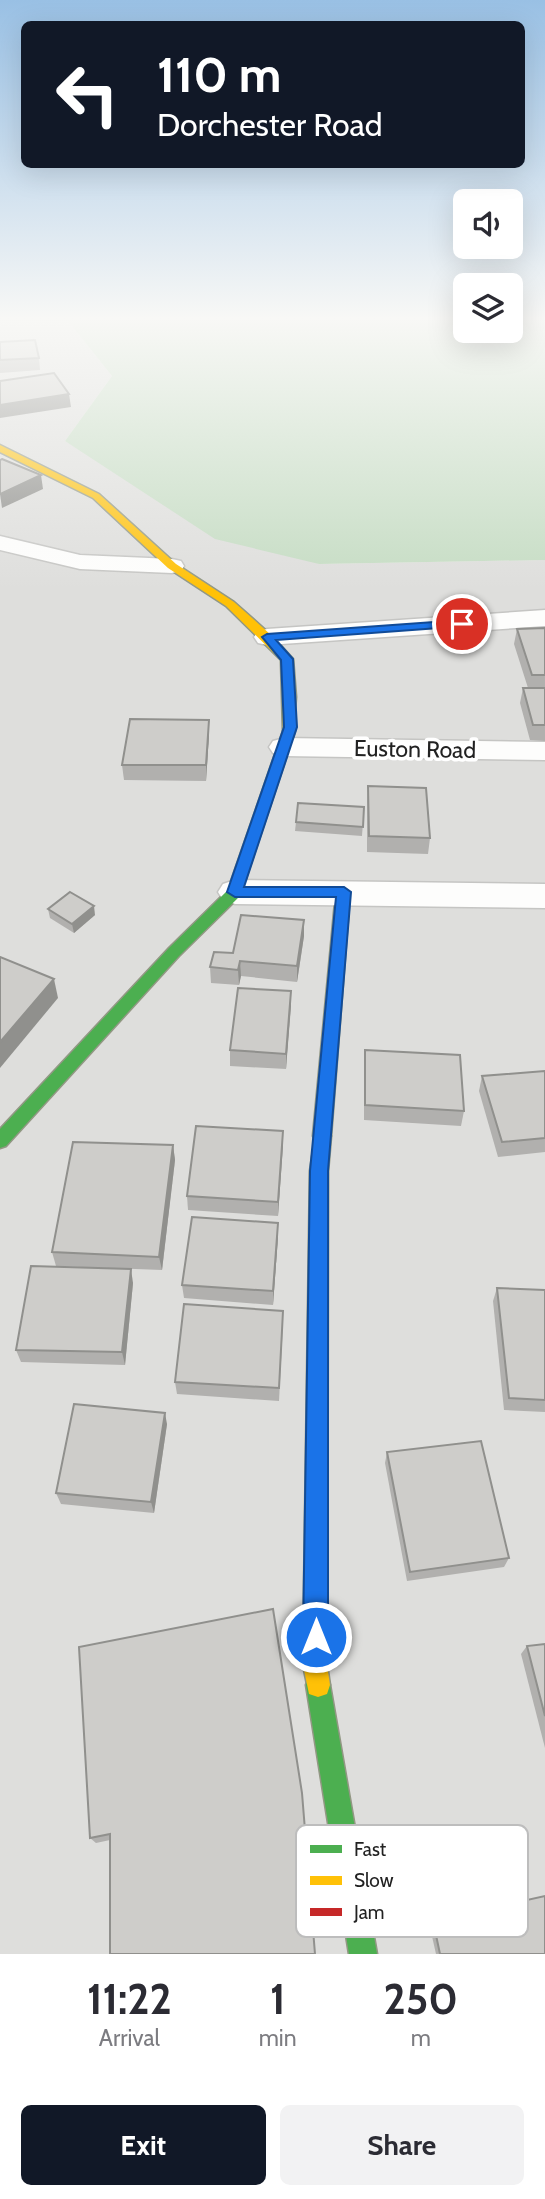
<!DOCTYPE html>
<html lang="en">
<head>
<meta charset="utf-8">
<style>
	:root { --surface:#fff; --page:#f2f2f3; --text:#2b2b33; --muted:#7c7c81; --accent:#111827 }
	body { margin:0; font-family:Cabin,sans-serif; background:var(--page); color:var(--text); height:100vh; display:flex; flex-direction:column; font-size:26px; white-space:nowrap }
	* { box-sizing:border-box; margin:0 }
	p { font-size:23px; color:var(--muted) }
	.icon { flex:none; width:38px; height:38px; fill:none; stroke:currentColor; stroke-width:2; stroke-linecap:round; stroke-linejoin:round }
	.map { position:relative; height:1954px; overflow:hidden }
	.panel { display:flex; flex-direction:column; background:var(--surface); flex:1 }
	.panel>* { flex:none }
	.hud { position:absolute; left:21px; top:21px; width:504px; height:147px; border-radius:10px; box-shadow:0 7px 28px #0002; background:#111827; color:#fff; overflow:hidden }
	.tools { position:absolute; left:453px; top:189px; display:grid; gap:14px }
	.tools a { display:grid; place-items:center; width:70px; height:70px; border-radius:10px; background:var(--surface); box-shadow:0 7px 28px #0002; font-size:35px }
	.pin { position:absolute; display:grid; place-items:center; width:60px; height:60px; color:#fff; margin:-30px; border:4px solid #fff; border-radius:50%; box-shadow:0 2px 7px #0007 }
	.me { position:absolute; width:77px; margin:-38px; rotate:0deg; stroke-linejoin:round; filter:drop-shadow(0 0 5px #0008) }
	.turn { display:flex; align-items:center; gap:24px; height:147px; padding:0 21px; font-size:32px }
	.turn .icon { width:91px; height:91px; stroke-width:2.5 }
	.turn b { display:block; font-size:49px; line-height:60px }
	.eta { display:flex; justify-content:space-evenly; align-items:center; height:119px; text-align:center }
	.eta b { font-size:42px; font-weight:700; line-height:49px }
	.cta { display:flex; gap:14px; margin-top:auto; padding:14px 21px }
	.cta a { flex:1; height:80px; border-radius:10px; background:var(--accent); color:#fff; font-size:28px; font-weight:700; line-height:80px; text-align:center }
	.cta a+a { background:var(--page); color:var(--text) }
	.map>svg:first-child { display:block }
	.residential { fill:#dededc }
	.forest { fill:#c5dcc3 }
	.lines { fill:none; stroke-linecap:round; stroke-linejoin:round }
	.street-casing { stroke:#c5c5c3; stroke-width:3 }
	.fast-casing { stroke:#929884; stroke-width:3 }
	.slow-casing { stroke:#929884; stroke-width:3 }
	.jam-casing { stroke:#929884; stroke-width:3 }
	.street { fill:#fdfdfc; fill-rule:evenodd }
	.fast { fill:#4caf50; fill-rule:evenodd }
	.slow { fill:#ffc107; fill-rule:evenodd }
	.jam { fill:#c62828; fill-rule:evenodd }
	.wall { fill:#b1b0ae }
	.shaded-wall { fill:#90908d }
	.building { fill:#cecdca; stroke:#90908d; stroke-width:2 }
	.route { fill:#1a73e8; stroke:#114b97; stroke-width:2 }
	.labels { text-anchor:middle; stroke-width:7; stroke-linejoin:round; paint-order:stroke }
	.street-label { font-size:23px; fill:#222; stroke:#fff }
	.key { fill:#fff; stroke:#bdbdbd; stroke-width:2 }
	.key-label { font-size:19px; fill:#222 }
</style>
</head>
<body>
<div class="map">
<svg width="545" height="1954" viewBox="0 0 545 1954">
	<rect width="100%" height="100%" fill="#efefeb"/>
	<polygon class="residential" points="0,317 65,317 112,376 65,441 319,564 545,560 545,1954 0,1954"/>
	<polygon class="forest" points="65,317 465,317 466,331 511,331 511,317 545,317 545,560 319,564 215,539 65,441 112,376"/>
	<g class="lines">
		<g class="street-casing">
			<g id="street">
				<polygon points="0,536 80,555 172,559 181,561 184,566 181,571 172,573 80,569 0,550"/>
				<polygon points="545,610 545,626 267,645 258,643 254,637 258,631 267,629"/>
				<polygon points="284,738 545,742 545,760 284,756 273,753 269,747 273,741"/>
				<polygon points="235,880 545,884 545,908 235,904 223,900 218,892 223,884"/>
			</g>
		</g>
		<g class="fast-casing">
			<g id="fast">
				<polygon points="289,727 295,731 240,896 179,956 6,1146 0,1148 0,1129 169,948 228,890 283,731"/>
				<polygon points="318,1673 327,1676 330,1685 377,1954 349,1954 306,1685 309,1676"/>
			</g>
		</g>
		<g class="slow-casing">
			<g id="slow">
				<polygon points="0,445 99,494 176,564 234,602 271,635 293,659 296,697 293,734 285,734 283,731 281,660 226,606 168,568 93,498 0,452"/>
				<polygon points="322,1129 328,1131 331,1136 328,1171 327,1665 330,1685 327,1694 318,1697 309,1694 303,1665 310,1171 316,1131"/>
			</g>
		</g>
		<g class="jam-casing">
			<polygon id="jam" points="343,887 350,892 331,1136 328,1141 322,1143 316,1141 313,1136 336,892"/>
		</g>
		<use href="#street" class="street"/>
		<use href="#fast" class="fast"/>
		<use href="#slow" class="slow"/>
		<use href="#jam" class="jam"/>
	</g>
	<g class="wall">
		<polygon points="0,342 39,358 40,370 0,373"/>
		<polygon points="545,628 545,741 530,740 520,703 523,688 528,688 514,644 517,629"/>
		<polygon points="209,720 209,735 206,781 124,780 122,765"/>
		<polygon points="368,786 430,838 428,854 367,852 367,801"/>
		<polygon points="364,807 362,836 295,831 296,822"/>
		<polygon points="48,909 95,915 74,933 50,918"/>
		<polygon points="304,936 297,982 241,976 239,985 211,983 210,967 233,953"/>
		<polygon points="291,991 286,1069 230,1066 230,1050"/>
		<polygon points="365,1050 464,1111 461,1126 364,1120 364,1065"/>
		<polygon points="545,1071 545,1152 498,1157 479,1091 482,1076"/>
		<polygon points="283,1131 278,1216 188,1210 187,1196"/>
		<polygon points="173,1145 175,1160 162,1270 56,1266 52,1252"/>
		<polygon points="278,1237 273,1305 184,1298 182,1285"/>
		<polygon points="133,1283 125,1365 21,1362 16,1350"/>
		<polygon points="497,1288 545,1290 545,1412 504,1410 493,1301"/>
		<polygon points="283,1324 279,1401 177,1394 175,1382"/>
		<polygon points="167,1424 154,1513 61,1504 56,1493"/>
		<polygon points="387,1452 509,1558 504,1567 407,1581 385,1463"/>
		<polygon points="545,1644 545,1748 521,1654 527,1646"/>
		<polygon points="79,1647 315,1954 110,1840 96,1843 90,1838"/>
		<polygon points="433,1921 545,1954 436,1954 429,1923"/>
	</g>
	<g class="shaded-wall">
		<polygon points="69,394 71,407 0,418 0,405"/>
		<polygon points="41,475 43,489 2,508 0,494"/>
		<polygon points="209,720 209,735 206,781 206,765"/>
		<polygon points="94,906 95,915 74,933 72,924"/>
		<polygon points="304,920 304,936 297,982 297,966"/>
		<polygon points="240,961 241,976 239,985 238,970"/>
		<polygon points="54,979 58,998 0,1068 0,1042"/>
		<polygon points="291,991 291,1006 286,1069 286,1054"/>
		<polygon points="283,1131 283,1146 278,1216 278,1202"/>
		<polygon points="173,1145 175,1160 162,1270 159,1257"/>
		<polygon points="278,1223 278,1237 273,1305 273,1291"/>
		<polygon points="131,1269 133,1283 125,1365 122,1352"/>
		<polygon points="165,1413 167,1424 154,1513 151,1502"/>
	</g>
	<g class="building">
		<polygon points="35,340 39,358 0,360 0,342"/>
		<polygon points="54,373 69,394 0,405 0,381"/>
		<polygon points="2,459 41,475 0,494 0,460"/>
		<polygon points="545,628 545,675 532,675 517,629"/>
		<polygon points="523,688 545,688 545,725 533,725"/>
		<polygon points="130,719 209,720 206,765 122,765"/>
		<polygon points="368,786 426,788 430,838 369,836"/>
		<polygon points="298,803 364,807 363,827 296,822"/>
		<polygon points="70,892 94,906 72,924 48,909"/>
		<polygon points="241,915 304,920 297,966 240,961 238,970 210,967 214,952 233,953"/>
		<polygon points="0,957 54,979 0,1042"/>
		<polygon points="238,988 291,991 286,1054 230,1050"/>
		<polygon points="365,1050 460,1055 464,1111 365,1105"/>
		<polygon points="545,1071 545,1138 502,1142 482,1076"/>
		<polygon points="196,1126 283,1131 278,1202 187,1196"/>
		<polygon points="73,1142 173,1145 159,1257 52,1252"/>
		<polygon points="192,1217 278,1223 273,1291 182,1285"/>
		<polygon points="31,1266 131,1269 122,1352 16,1350"/>
		<polygon points="497,1288 545,1290 545,1400 509,1398"/>
		<polygon points="184,1304 283,1311 279,1388 175,1382"/>
		<polygon points="74,1404 165,1413 151,1502 56,1493"/>
		<polygon points="481,1441 509,1558 410,1572 387,1452"/>
		<polygon points="273,1609 302,1793 315,1954 110,1954 110,1834 90,1838 79,1647"/>
		<polygon points="545,1644 545,1716 527,1646"/>
		<polygon points="545,1896 545,1954 440,1954 433,1921"/>
	</g>
	<linearGradient id="sky" x2="0" y2="1"><stop stop-color="#99c0e4"/><stop offset="0.54" stop-color="#f8f8f6"/><stop offset="1" stop-color="#f8f8f6" stop-opacity="0"/></linearGradient>
	<rect width="545" height="590" fill="url(#sky)"/>
	<polygon class="route" points="462,620 467,624 466,626 276,640 293,659 297,727 244,887 344,887 351,892 328,1171 328,1637 324,1646 316,1650 307,1646 303,1637 310,1171 336,897 235,897 227,892 284,727 281,660 262,637 267,634"/>
	<g class="labels">
		<g class="street-label">
			<text transform="translate(415 749) rotate(1)" y="8">Euston Road</text>
		</g>
	</g>
	<rect x="296" y="1825" width="232" height="112" rx="10" class="key"/>
	<rect x="310" y="1845" width="32" height="8" fill="#4caf50"/>
	<rect x="310" y="1876" width="32" height="9" fill="#ffc107"/>
	<rect x="310" y="1908" width="32" height="8" fill="#c62828"/>
	<g class="key-label">
		<text x="354" y="1856">Fast</text>
		<text x="354" y="1887">Slow</text>
		<text x="354" y="1919">Jam</text>
	</g>
</svg>
<div class="tools">
<a><svg class="icon" aria-label="sound" viewBox="0 0 24 24"><path d="M4 9h4l5-4v14l-5-4H4zM17 9q2 3 0 6"/></svg></a>
<a><svg class="icon" aria-label="layers" viewBox="0 0 24 24"><path d="M12 4l9 5-9 5-9-5zM3 14l9 5 9-5"/></svg></a>
</div>
<div class="pin" style="left:462px;top:624px;background:#d93025"><svg class="icon" aria-label="arrive" viewBox="0 0 24 24"><path d="M6 21V4h12l-3 4 3 4H6"/></svg></div>
<svg class="me" style="left:316px;top:1637px" viewBox="-20 -20 40 40"><circle r="17" fill="#1a73e8" stroke="#fff" stroke-width="3"/><path d="M0-11L8 9 0 5-8 9z" fill="#fff"/></svg>
<div class="hud">
<div class="turn"><svg class="icon" aria-label="left" viewBox="0 0 24 24"><path d="M17 20v-9H6M10 6l-5 5 5 5"/></svg><div><b>110 m</b>Dorchester Road</div></div>
</div>
</div>
<section class="panel">
<div class="eta">
<div><b>11:22</b><p>Arrival</p></div>
<div><b>1</b><p>min</p></div>
<div><b>250</b><p>m</p></div>
</div>
<div class="cta"><a>Exit</a><a>Share</a></div>
</section>
</body>
</html>
